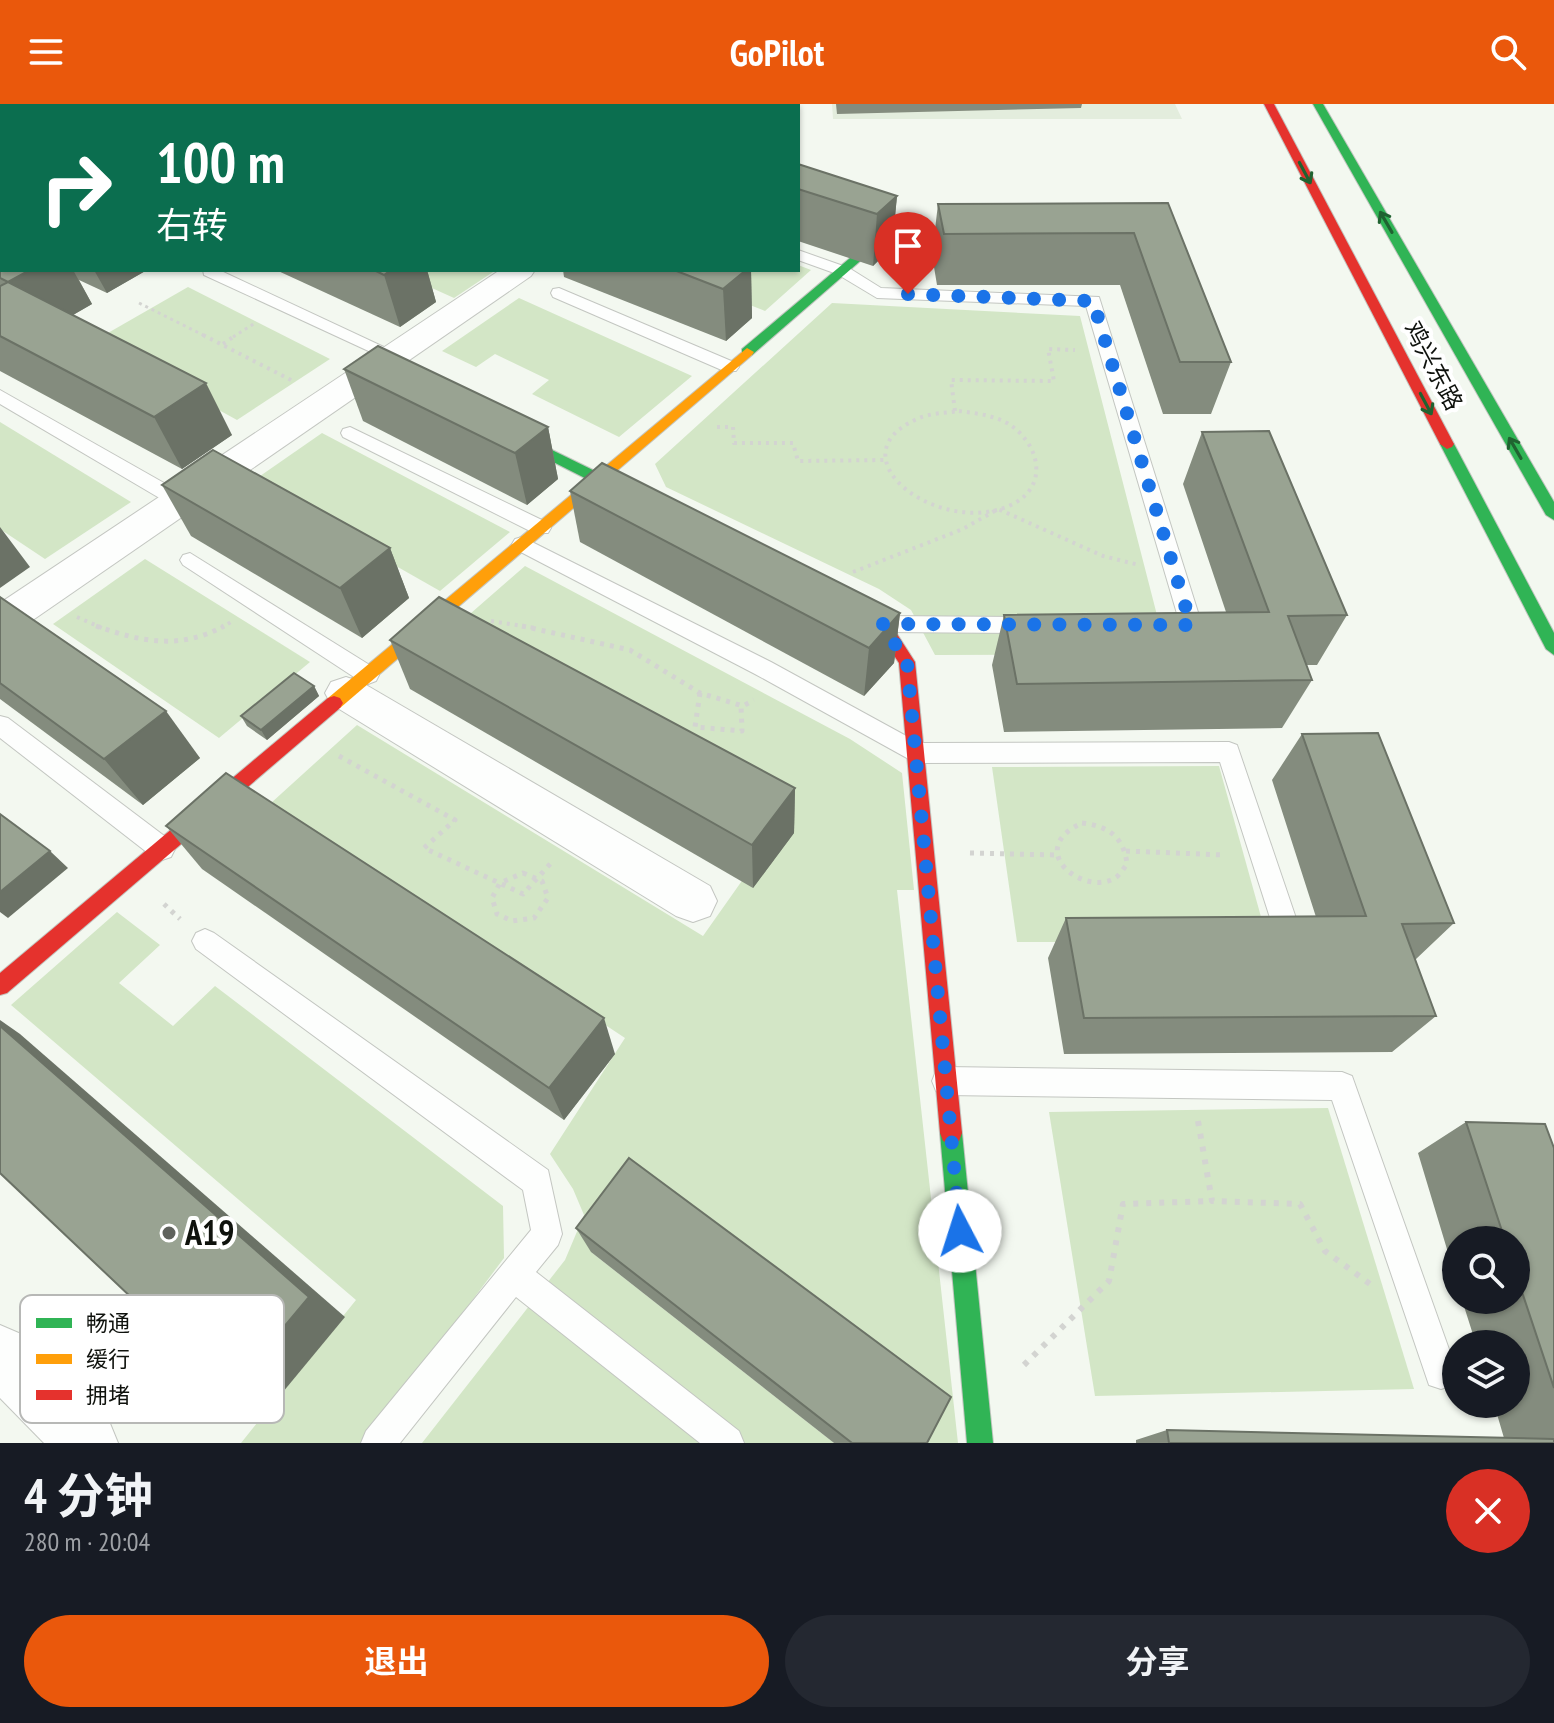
<!DOCTYPE html>
<html lang="zh">
<head>
<meta charset="utf-8">
<style>
	:root { --surface:#171b24; --page:#242831; --text:#f1f3f6; --muted:#9ea1a6; --accent:#ea580c }
	body { margin:0; font-family:"PT Sans Narrow","Noto Sans SC",sans-serif; background:var(--page); color:var(--text); height:100vh; display:flex; flex-direction:column; font-size:30px; white-space:nowrap }
	* { box-sizing:border-box; margin:0 }
	p { font-size:26px; color:var(--muted) }
	.icon { flex:none; width:44px; height:44px; fill:none; stroke:currentColor; stroke-width:2; stroke-linecap:round; stroke-linejoin:round }
	.map { position:relative; height:1339px; overflow:hidden }
	.drawer { display:flex; flex-direction:column; background:var(--surface); flex:1 }
	.drawer>* { flex:none }
	.guide { position:absolute; left:0px; top:0px; width:800px; height:168px; box-shadow:0 2px 6px #0004; background:#0b6e4f; color:#fff; overflow:hidden }
	.buttons { position:absolute; left:1442px; top:1122px; display:grid; gap:16px }
	.buttons a { display:grid; place-items:center; width:88px; height:88px; border-radius:50%; background:var(--surface); box-shadow:0 2px 6px #0004; font-size:40px }
	.pin { position:absolute; display:grid; place-items:center; width:68px; height:68px; color:#fff; margin:-82px -34px; border-radius:50% 50% 50% 0; rotate:-45deg; box-shadow:0 0 8px #0007 }
	.pin .icon { rotate:45deg }
	.me { position:absolute; width:88px; margin:-44px; rotate:355deg; stroke-linejoin:round; filter:drop-shadow(0 0 6px #0008) }
	.turn { display:flex; align-items:center; gap:28px; height:168px; padding:0 24px; font-size:36px }
	.turn .icon { width:104px; height:104px; stroke-width:2.5 }
	.turn b { display:block; font-size:56px; line-height:68px }
	.round { display:grid; place-items:center; flex:none; width:84px; height:84px; border-radius:42px; background:var(--page) }
	.overview { display:flex; align-items:center; justify-content:space-between; height:136px; padding:0 24px }
	h1 { font-size:48px; font-weight:700; line-height:60px }
	.button { display:flex; gap:16px; margin-top:auto; padding:16px 24px }
	.button a { flex:1; height:92px; border-radius:48px; background:var(--accent); color:#fff; font-size:32px; font-weight:700; line-height:92px; text-align:center }
	.button a+a { background:var(--page); color:var(--text) }
	header { display:flex; justify-content:space-between; align-items:center; height:104px; padding:0 24px; background:var(--accent); color:#fff; font-size:36px; font-weight:700 }
	.map>svg:first-child { display:block }
	.built { fill:#e3eddd }
	.green { fill:#d3e6c6 }
	.lines { fill:none; stroke-linecap:round; stroke-linejoin:round }
	.lane-casing { stroke:#c3c6c1; stroke-width:2 }
	.street-casing { stroke:#c3c6c1; stroke-width:2 }
	.fast-casing { stroke:#c3c6c1; stroke-width:2 }
	.slow-casing { stroke:#c3c6c1; stroke-width:2 }
	.jam-casing { stroke:#c3c6c1; stroke-width:2 }
	.path-far3 { stroke:#d3d4d1; stroke-width:3; stroke-dasharray:3 4; stroke-linecap:butt }
	.path-far2 { stroke:#d3d4d1; stroke-width:4; stroke-dasharray:3 5; stroke-linecap:butt }
	.path-far1 { stroke:#d3d4d1; stroke-width:5; stroke-dasharray:4 6; stroke-linecap:butt }
	.path { stroke:#d3d4d1; stroke-width:6; stroke-dasharray:5 8; stroke-linecap:butt }
	.lane { fill:#fdfefd; fill-rule:evenodd }
	.street { fill:#fdfefd; fill-rule:evenodd }
	.fast { fill:#30b455; fill-rule:evenodd }
	.slow { fill:#ff9f0a; fill-rule:evenodd }
	.jam { fill:#e5322d; fill-rule:evenodd }
	.wall { fill:#848c7e }
	.shaded-wall { fill:#6b7266 }
	.building { fill:#99a392; stroke:#6b7266; stroke-width:2 }
	.oneway { stroke:#206331 }
	.route { stroke:#1a73e8; stroke-width:14; stroke-dasharray:0 25.2 }
	.poi-dot { fill:#5f625c; stroke:#fff; stroke-width:3 }
	.labels { text-anchor:middle; stroke-width:8; stroke-linejoin:round; paint-order:stroke }
	.far-street-label { font-size:24px; fill:#0f120d; stroke:#fff }
	.near-poi-label { font-size:34px; font-weight:bold; fill:#0f120d; stroke:#fff; text-anchor:start }
	.key { fill:#fff; stroke:#b7b8b6; stroke-width:2 }
	.key-label { font-size:22px; fill:#0f120d }
</style>
</head>
<body>
<header><svg class="icon" aria-label="menu" viewBox="0 0 24 24"><path d="M4 6h16M4 12h16M4 18h16"/></svg>GoPilot<svg class="icon" aria-label="search" viewBox="0 0 24 24"><circle cx="10" cy="10" r="6"/><path d="M15 15l6 6"/></svg></header>
<div class="map">
<svg width="1554" height="1339" viewBox="0 0 1554 1339">
	<rect width="100%" height="100%" fill="#f3f8f0"/>
	<polygon class="built" points="832,0 1175,0 1182,15 833,15"/>
	<g class="green">
		<polygon points="798,161 811,166 765,207 660,166 798,166"/>
		<polygon points="392,166 496,166 454,194"/>
		<polygon points="188,183 330,255 237,316 94,237"/>
		<polygon points="519,194 692,272 619,333 532,290 549,276 495,250 476,263 442,247"/>
		<polygon points="832,199 1080,212 1167,550 935,551 911,506 879,485 666,383 655,360"/>
		<polygon points="0,318 131,398 45,455 0,425"/>
		<polygon points="322,329 510,428 440,487 250,379"/>
		<polygon points="145,455 310,558 219,634 53,520"/>
		<polygon points="525,462 850,635 902,669 914,786 897,786 958,1339 920,1339 591,1148 834,1339 422,1339 565,1156 584,1111 573,1085 550,1050 625,934 271,699 357,621 703,832 787,713 455,523"/>
		<polygon points="1219,662 1268,838 1017,838 992,663"/>
		<polygon points="117,808 160,841 119,879 173,922 215,882 503,1102 504,1154 365,1339 241,1339 356,1196 11,901"/>
		<polygon points="1328,1004 1414,1285 1095,1292 1049,1008"/>
	</g>
	<g class="lines">
		<g class="lane-casing">
			<g id="lane">
				<polygon points="798,146 849,164 881,184 1099,193 1202,521 1199,527 1163,527 1160,521 1163,515 1178,513 1086,202 877,194 837,170 798,156"/>
				<polygon points="203,166 219,166 403,252 394,257 388,256 204,171"/>
				<polygon points="559,184 736,259 739,263 736,267 724,267 553,193 551,189 553,185"/>
				<polygon points="0,286 187,392 190,397 180,404 173,402 0,300"/>
				<polygon points="350,323 548,419 551,424 548,429 534,429 343,333 341,329 343,325"/>
				<polygon points="522,433 771,558 919,639 1229,638 1237,641 1299,823 1295,831 1286,835 1277,831 1273,823 1220,658 916,659 755,570 515,445 512,440 515,435"/>
				<polygon points="190,449 376,565 379,571 376,577 368,580 360,577 183,461 180,456 183,451"/>
				<polygon points="882,512 1034,513 1042,515 1045,521 1042,527 1034,529 882,528 874,526 871,520 874,514"/>
				<polygon points="0,612 8,614 171,737 175,745 171,753 162,756 153,753 0,634"/>
				<polygon points="205,825 214,829 548,1066 562,1130 558,1141 536,1168 739,1327 744,1339 700,1339 516,1193 400,1339 361,1339 366,1327 531,1126 523,1086 196,845 192,837 196,829"/>
				<polygon points="946,963 1342,968 1352,972 1456,1265 1453,1281 1441,1285 1429,1281 1332,996 946,991 936,987 932,977 936,967"/>
			</g>
		</g>
		<g class="street-casing">
			<g id="street">
				<polygon points="500,166 535,166 531,172 14,529 0,534 0,499"/>
				<polygon points="346,573 361,578 710,782 717,797 710,812 693,818 676,812 331,600 325,589 331,578"/>
				<polygon points="0,1221 21,1230 109,1317 118,1339 44,1339 0,1294"/>
			</g>
		</g>
		<g class="fast-casing">
			<g id="fast">
				<polygon points="1313,0 1323,0 1554,398 1554,416 1546,411"/>
				<polygon points="856,149 866,152 752,251 742,251 742,245"/>
				<polygon points="501,321 648,393 650,397 648,401 638,401 496,329 496,323"/>
				<polygon points="1447,335 1454,340 1554,529 1554,551 1546,545 1440,340"/>
				<polygon points="951,1018 959,1021 962,1029 993,1339 967,1339 940,1029 943,1021"/>
			</g>
		</g>
		<g class="slow-casing">
			<polygon id="slow" points="747,244 754,248 752,251 340,604 328,604 325,599 328,594"/>
		</g>
		<g class="jam-casing">
			<g id="jam">
				<polygon points="1264,0 1274,0 1454,340 1452,343 1447,345 1440,340"/>
				<polygon points="850,498 888,516 915,558 962,1029 959,1037 951,1040 943,1037 940,1029 899,559 876,524 844,508 842,504"/>
				<polygon points="334,592 340,594 343,599 340,604 7,889 0,891 0,869 328,594"/>
			</g>
		</g>
		<g class="path-far3">
			<polyline points="139,199 207,233"/>
			<polyline points="233,233 255,219"/>
		</g>
		<g class="path-far2">
			<polyline points="203,231 293,277"/>
			<polyline points="223,240 236,231"/>
			<polyline points="955,307 951,276 1054,277 1048,245 1075,246"/>
			<path d="M959 307C975 309 992 311 1007 319 1039 338 1051 382 1011 401 940 434 831 353 917 315 929 309 946 309 959 307Z"/>
			<polyline points="717,323 733,323 734,339 793,339 798,357 884,356"/>
			<polyline points="853,468 963,425 998,405 1103,452 1139,461"/>
			<polyline points="77,513 102,524"/>
			<polyline points="491,517 535,524"/>
			<polyline points="221,524 231,518"/>
		</g>
		<g class="path-far1">
			<path d="M96 522C142 538 180 546 224 522"/>
			<polyline points="522,522 630,546 700,589 743,602 754,596"/>
			<polyline points="700,589 695,623 742,627 741,602"/>
			<polyline points="339,652 455,716 424,744 523,790 551,759"/>
			<path d="M1082 719C1108 722 1124 733 1127 760 1124 764 1119 772 1115 774 1084 793 1023 746 1082 719Z"/>
			<polyline points="1126,747 1225,751"/>
			<polyline points="970,749 1057,751"/>
			<polygon points="523,769 542,777 548,794 534,814 512,817 497,810 492,794 500,779"/>
			<polyline points="164,800 180,815"/>
		</g>
		<g class="path">
			<polyline points="1198,1017 1212,1097 1300,1100 1325,1147 1370,1180"/>
			<polyline points="1024,1261 1109,1177 1123,1100 1212,1097"/>
		</g>
		<use href="#lane" class="lane"/>
		<use href="#street" class="street"/>
		<use href="#fast" class="fast"/>
		<use href="#slow" class="slow"/>
		<use href="#jam" class="jam"/>
	</g>
	<g class="wall">
		<polygon points="342,0 472,0 472,2 343,2"/>
		<polygon points="490,0 662,0 662,2 496,2"/>
		<polygon points="836,0 1082,0 1081,4 837,10"/>
		<polygon points="798,60 897,92 892,143 873,162 798,137"/>
		<polygon points="1168,99 1231,258 1211,310 1163,310 1120,181 937,181 932,151 938,100"/>
		<polygon points="0,148 2,166 147,166 107,189 79,176 92,200 73,211 232,331 182,365 0,267"/>
		<polygon points="276,166 427,166 436,198 400,223"/>
		<polygon points="563,166 751,166 752,214 726,237 564,173"/>
		<polygon points="344,265 548,323 558,375 527,401 363,317"/>
		<polygon points="1202,328 1347,511 1317,561 1306,561 1312,576 1282,624 1004,628 992,561 1004,511 1226,508 1183,380"/>
		<polygon points="162,381 390,444 409,494 362,534 191,432"/>
		<polygon points="570,387 900,509 894,559 864,592 580,438"/>
		<polygon points="0,493 200,654 143,701 0,595"/>
		<polygon points="390,536 795,684 794,729 753,784 410,585"/>
		<polygon points="314,582 319,592 267,636 247,622 241,612"/>
		<polygon points="1302,630 1454,819 1415,856 1436,912 1392,948 1064,950 1048,854 1066,814 1316,813 1272,676"/>
		<polygon points="166,722 615,950 564,1016 202,765"/>
		<polygon points="1466,1018 1554,1044 1554,1339 1136,1339 1136,1336 1167,1326 1504,1334 1494,1300 1516,1300 1516,1240 1476,1240 1462,1196 1516,1196 1516,1136 1456,1136 1456,1175 1418,1049"/>
		<polygon points="576,1124 927,1339 834,1339 591,1148"/>
	</g>
	<g class="shaded-wall">
		<rect x="373" y="0" width="99" height="2"/>
		<polygon points="641,0 662,0 662,2 637,2"/>
		<polygon points="897,92 892,143 873,162 877,110"/>
		<polygon points="30,166 73,166 92,200 40,230 8,178"/>
		<polygon points="94,166 147,166 107,189"/>
		<polygon points="391,166 427,166 436,198 400,223 384,171"/>
		<polygon points="746,166 751,166 752,214 726,237 723,185"/>
		<polygon points="206,279 232,331 182,365 154,313"/>
		<polygon points="548,323 558,375 527,401 515,349"/>
		<polygon points="0,423 30,463 0,484"/>
		<polygon points="390,444 409,494 362,534 340,484"/>
		<polygon points="900,509 894,559 864,592 869,544"/>
		<polygon points="314,582 319,592 267,636 261,626"/>
		<polygon points="166,607 200,654 143,701 104,655"/>
		<polygon points="795,684 794,729 753,784 752,741"/>
		<polygon points="50,747 68,764 8,814 0,808 0,788"/>
		<polygon points="604,914 615,950 564,1016 549,984"/>
		<polygon points="0,916 20,930 345,1213 273,1300 230,1287 0,922"/>
	</g>
	<g class="building">
		<polygon points="624,0 641,0 637,2 630,2"/>
		<polygon points="798,60 897,92 877,110 798,85"/>
		<polygon points="1168,99 1231,258 1180,258 1134,129 944,130 938,100"/>
		<polygon points="2,147 2,166 30,166 8,178 0,174 0,148"/>
		<polygon points="374,166 391,166 384,171"/>
		<polygon points="674,166 746,166 723,185"/>
		<polygon points="8,178 206,279 154,313 0,232 0,182"/>
		<polygon points="378,242 548,323 515,349 344,265"/>
		<polygon points="1269,327 1347,511 1288,512 1312,576 1017,580 1004,511 1269,508 1202,328"/>
		<polygon points="213,346 390,444 340,484 162,381"/>
		<polygon points="602,359 900,509 869,544 570,387"/>
		<polygon points="0,493 166,607 104,655 0,579"/>
		<polygon points="439,493 795,684 752,741 390,536"/>
		<polygon points="294,569 314,582 261,626 241,612"/>
		<polygon points="1378,629 1454,819 1402,820 1436,912 1084,914 1066,814 1366,812 1302,630"/>
		<polygon points="226,669 604,914 549,984 166,722"/>
		<polygon points="0,710 50,747 0,788"/>
		<polygon points="0,922 309,1193 230,1287 0,1069"/>
		<polygon points="1466,1018 1545,1020 1554,1044 1554,1284 1516,1170 1516,1136 1505,1136"/>
		<polygon points="629,1054 951,1293 927,1339 852,1339 576,1124"/>
		<polygon points="1167,1326 1554,1335 1554,1339 1169,1339"/>
	</g>
	<defs><path id="oneway-shaft" d="M-6 0H5M1.5-3L5.5 0L1.5 3" fill="none" stroke-width="1.6" stroke-linecap="round" stroke-linejoin="round" transform="scale(2)"/></defs>
	<g class="oneway">
		<use href="#oneway-shaft" transform="translate(1305 69) rotate(62)"/>
		<use href="#oneway-shaft" transform="translate(1386 118) rotate(-120)"/>
		<use href="#oneway-shaft" transform="translate(1426 300) rotate(62)"/>
		<use href="#oneway-shaft" transform="translate(1515 344) rotate(-120)"/>
	</g>
	<g class="lines">
		<polyline class="route" points="908,190 1093,197 1191,521 882,520 907,558 960,1127"/>
	</g>
	<circle class="poi-dot" cx="169" cy="1129" r="8"/>
	<g class="labels">
		<g class="far-street-label">
			<text transform="translate(1433 262) rotate(62)" y="8">鸡兴东路</text>
		</g>
		<g class="near-poi-label">
			<text x="185" y="1141">A19</text>
		</g>
	</g>
	<rect x="20" y="1191" width="264" height="128" rx="12" class="key"/>
	<rect x="36" y="1214" width="36" height="10" fill="#30b455"/>
	<rect x="36" y="1250" width="36" height="10" fill="#ff9f0a"/>
	<rect x="36" y="1286" width="36" height="10" fill="#e5322d"/>
	<g class="key-label">
		<text x="86" y="1227">畅通</text>
		<text x="86" y="1263">缓行</text>
		<text x="86" y="1299">拥堵</text>
	</g>
</svg>
<div class="buttons">
<a><svg class="icon" aria-label="search" viewBox="0 0 24 24"><circle cx="10" cy="10" r="6"/><path d="M15 15l6 6"/></svg></a>
<a><svg class="icon" aria-label="layers" viewBox="0 0 24 24"><path d="M12 4l9 5-9 5-9-5zM3 14l9 5 9-5"/></svg></a>
</div>
<div class="pin" style="left:908px;top:190px;background:#d93025"><svg class="icon" aria-label="arrive" viewBox="0 0 24 24"><path d="M6 21V4h12l-3 4 3 4H6"/></svg></div>
<svg class="me" style="left:960px;top:1127px" viewBox="-20 -20 40 40"><circle r="19" fill="#fff"/><path d="M0-13L10 11 0 6-10 11z" fill="#1a73e8"/></svg>
<div class="guide">
<div class="turn"><svg class="icon" aria-label="right" viewBox="0 0 24 24"><path d="M7 20v-9h11M14 6l5 5-5 5"/></svg><div><b>100 m</b>右转</div></div>
</div>
</div>
<section class="drawer">
<div class="overview"><div><h1>4 分钟</h1><p>280 m · 20:04</p></div><a class="round" style="background:#d93025;color:#fff"><svg class="icon" aria-label="close" viewBox="0 0 24 24"><path d="M6 6l12 12M18 6L6 18"/></svg></a></div>
<div class="button"><a>退出</a><a>分享</a></div>
</section>
</body>
</html>
